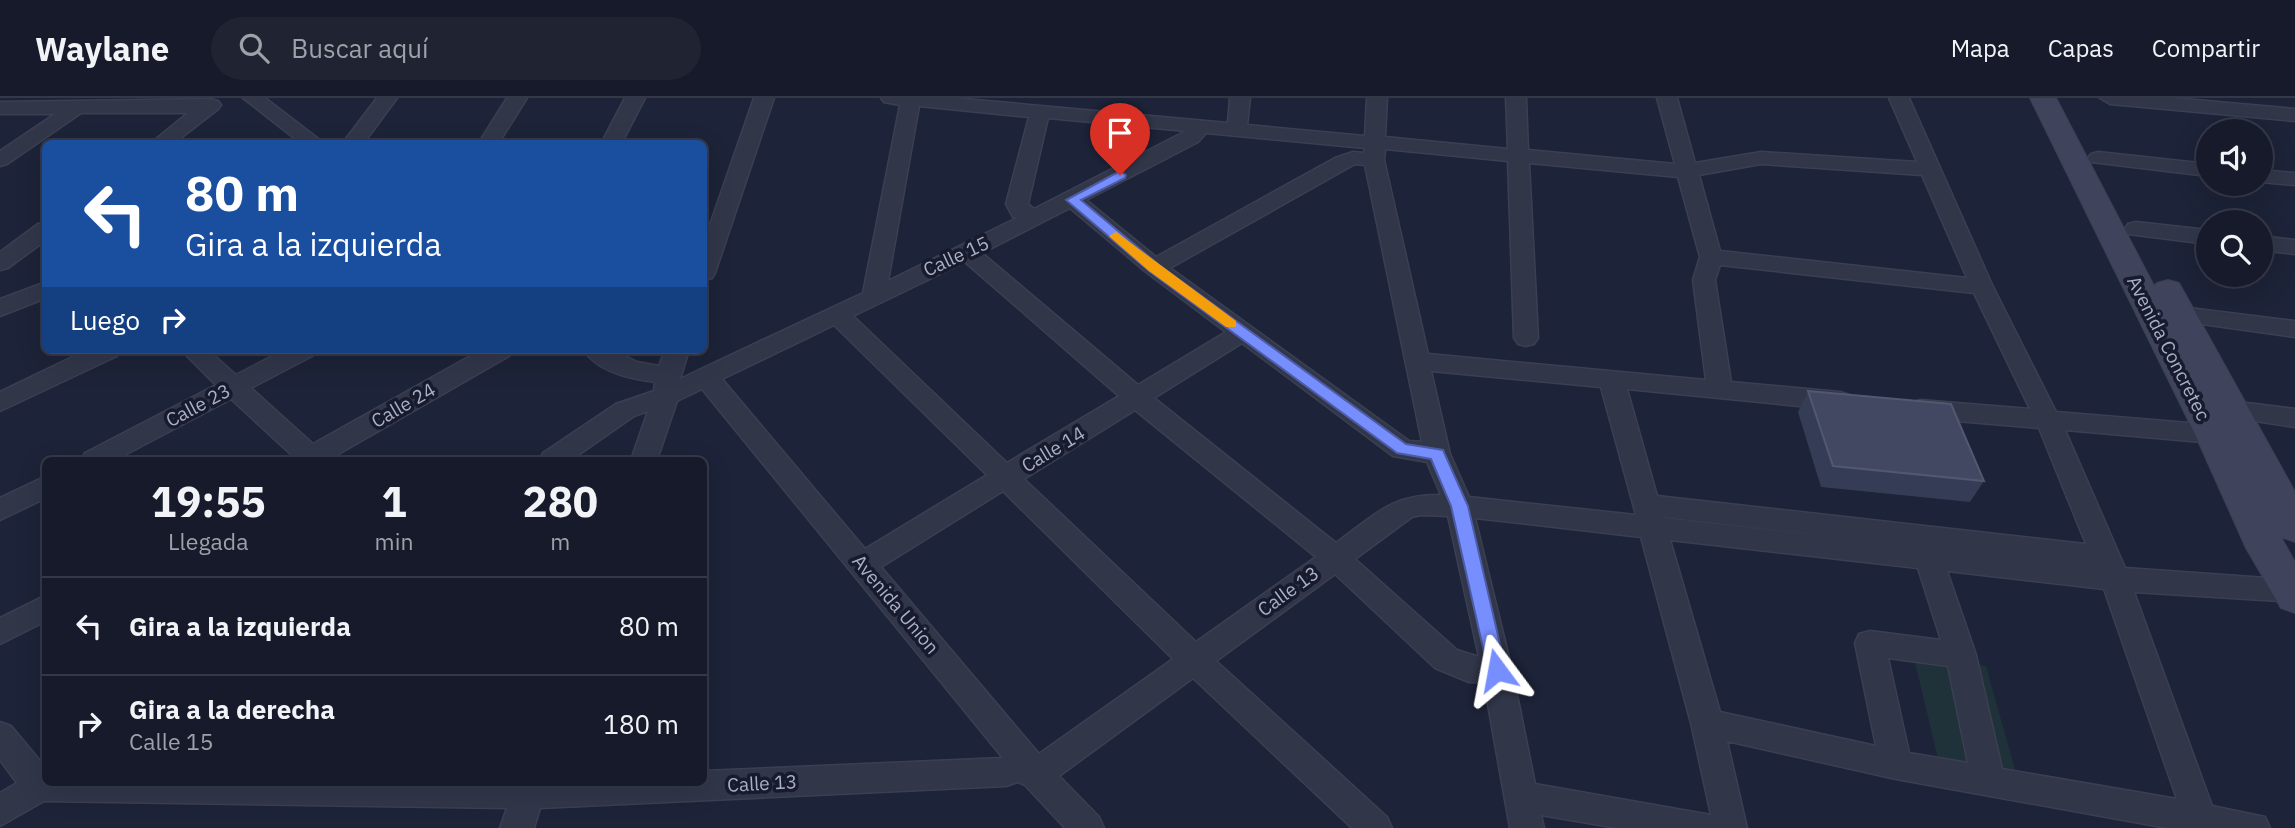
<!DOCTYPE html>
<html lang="es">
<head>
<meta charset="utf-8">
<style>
	:root { --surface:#161a2a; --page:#1f2332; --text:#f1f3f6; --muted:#9ea1a8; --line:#353847 }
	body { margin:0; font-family:"IBM Plex Sans",sans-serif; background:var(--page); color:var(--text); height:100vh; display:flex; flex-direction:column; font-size:26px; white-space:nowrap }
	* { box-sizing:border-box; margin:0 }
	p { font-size:23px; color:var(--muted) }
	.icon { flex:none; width:38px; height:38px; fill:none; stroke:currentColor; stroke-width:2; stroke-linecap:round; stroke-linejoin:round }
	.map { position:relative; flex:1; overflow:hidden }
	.sheet { position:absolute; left:42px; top:359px; width:665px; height:329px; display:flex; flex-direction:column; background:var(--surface); border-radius:10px; box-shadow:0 7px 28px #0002,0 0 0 2px var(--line) }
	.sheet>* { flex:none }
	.guide { position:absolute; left:42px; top:42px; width:665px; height:214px; border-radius:10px; box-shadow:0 7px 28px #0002,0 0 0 2px var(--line); background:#1a4fa0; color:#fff; overflow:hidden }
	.controls { position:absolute; left:2196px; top:21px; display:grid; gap:14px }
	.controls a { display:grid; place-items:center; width:77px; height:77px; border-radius:50%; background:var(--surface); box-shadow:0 7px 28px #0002,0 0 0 2px var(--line); font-size:35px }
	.pin { position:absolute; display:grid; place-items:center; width:60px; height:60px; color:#fff; margin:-72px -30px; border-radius:50% 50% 50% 0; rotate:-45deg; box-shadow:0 0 7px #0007 }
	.pin .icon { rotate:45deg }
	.me { position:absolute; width:77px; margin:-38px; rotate:347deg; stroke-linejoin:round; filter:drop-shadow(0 0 5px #0008) }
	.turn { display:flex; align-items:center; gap:24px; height:147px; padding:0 28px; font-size:32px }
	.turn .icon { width:91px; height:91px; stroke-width:2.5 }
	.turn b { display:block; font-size:49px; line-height:60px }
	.then { display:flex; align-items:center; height:66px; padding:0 28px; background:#0003; gap:14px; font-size:26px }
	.eta { display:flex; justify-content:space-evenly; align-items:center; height:119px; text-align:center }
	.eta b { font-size:42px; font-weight:700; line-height:49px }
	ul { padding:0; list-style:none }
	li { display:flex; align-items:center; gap:21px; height:98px; padding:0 28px; border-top:2px solid var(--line) }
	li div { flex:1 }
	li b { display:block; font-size:26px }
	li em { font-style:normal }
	header { display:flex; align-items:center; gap:42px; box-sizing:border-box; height:98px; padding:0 35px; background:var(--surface); border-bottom:2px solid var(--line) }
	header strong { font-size:33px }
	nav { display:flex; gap:38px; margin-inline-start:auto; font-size:24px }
	.search { width:490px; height:63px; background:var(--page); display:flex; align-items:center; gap:18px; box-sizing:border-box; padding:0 24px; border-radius:38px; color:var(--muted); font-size:26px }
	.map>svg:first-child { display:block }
	.green { fill:#1f3139 }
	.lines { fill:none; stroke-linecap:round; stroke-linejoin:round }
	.street-casing { stroke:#3b3f52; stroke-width:3 }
	.secondary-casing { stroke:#3b3f52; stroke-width:2 }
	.street { fill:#313649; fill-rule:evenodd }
	.secondary { fill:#3f435c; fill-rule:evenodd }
	.wall { fill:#353c55 }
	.building { fill:#424862; stroke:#525871; stroke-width:2 }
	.route { fill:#778eff; stroke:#4d5ca6; stroke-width:2 }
	.slow { fill:#f59e0b }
	.labels { text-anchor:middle; stroke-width:7; stroke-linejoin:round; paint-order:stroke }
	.street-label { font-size:19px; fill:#abafc6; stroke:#171b2d }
</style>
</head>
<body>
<header>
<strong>Waylane</strong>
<div class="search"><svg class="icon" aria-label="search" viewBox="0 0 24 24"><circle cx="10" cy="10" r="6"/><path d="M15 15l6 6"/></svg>Buscar aquí</div>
<nav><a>Mapa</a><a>Capas</a><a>Compartir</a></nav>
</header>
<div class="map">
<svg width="2295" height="730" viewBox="0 0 2295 730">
	<rect width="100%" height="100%" fill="#1d2338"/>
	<polygon class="green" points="1913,556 1986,568 2016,675 1938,661"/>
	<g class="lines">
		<g class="street-casing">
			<g id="street">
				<polygon points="243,0 265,0 325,46 302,46"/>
				<polygon points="377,0 397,0 363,46 342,46"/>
				<polygon points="507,0 527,0 498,46 478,46"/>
				<polygon points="625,0 645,0 621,46 601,46"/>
				<polygon points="754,0 774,0 715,175 712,180 704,182 704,144"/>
				<path d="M881 0H954L1228 25 1230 0H1250L1247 27 1365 38 1367 0H1387L1385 39 1508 51 1506 0H1526L1528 52 1675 66 1657 0H1677L1695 65 1761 54 1917 64 1889 0H1909L1993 189 2056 314 2213 327 2222 329 2226 336 2222 343 2213 345 2065 332 2125 470 2295 482V504L2134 494 2212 708 2265 719 2270 730H2167L1896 681 1727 643 1747 730H1617L1541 717 1544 730H1510L1484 584H1469L1435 570 1335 476 1216 563 1387 719 1392 730H1352L1193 580 1059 678 1099 719 1104 730H1065L1025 687 1018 684 1006 688 540 710 534 730H500L507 710 44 703 0 728V695L17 685 0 662V624L11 628 46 670V684H704V673L1003 660 702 291 677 303 657 362H631L648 313 634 318 571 362H539L543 355 616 306 654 293 655 284C631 281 597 274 584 252H613L637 264 659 268 665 252H689L680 281 863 195 900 7 884 4ZM919 8 1029 19 1006 106 1013 119 1017 120 888 183ZM1048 20 1186 33 1034 111 1028 106ZM1206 35 1365 50 1364 55 1353 54 1335 60 1156 159 1086 102 1198 44ZM1385 51 1508 63 1514 240 1518 246 1526 248 1534 246 1538 240 1529 65 1678 79 1700 159 1693 182 1706 282 1428 256 1384 62ZM1355 66 1365 67 1422 344 1409 343 1170 170ZM1761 66 1922 77 1967 180 1720 153 1699 77ZM1070 110 1146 174 1226 234 1138 287 982 155ZM965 164 1119 298 1007 365 853 218ZM1720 167 1974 195 2030 311 1920 302 1911 305 1907 311 1911 317 1920 320 2039 330 2086 446 1657 398 1627 291 1840 312 1849 309 1853 303 1849 297 1840 294 1731 284 1715 182ZM834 227 987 377 865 451 722 281ZM1242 245 1393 358 1427 364 1441 397C1391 396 1375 417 1336 445L1154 300ZM1431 273 1601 289 1636 417 1469 399 1450 356ZM1135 312 1316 459 1196 544 1024 381ZM1003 393 1173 561 1039 656 881 469ZM1421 417 1448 418 1479 559 1457 552 1355 461 1412 419ZM1663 419 1870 443 1664 420ZM1475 420 1641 439 1691 625 1711 717 1535 686 1512 572ZM1670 442 1918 470 1941 542 1870 533 1859 536 1855 545 1876 648 1720 614ZM1947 473 2104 491 2177 701 2002 671 1976 557ZM1888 560 1948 568 1968 665 1909 655Z"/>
				<polygon points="2100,0 2173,0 2295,11 2295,23 2110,6"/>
				<polygon points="211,1 218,3 221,7 218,11 173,46 150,46 188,15 81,15 7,66 0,68 0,53 55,16 0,16 0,4"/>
				<polygon points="2098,54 2208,66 2208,78 2091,64 2088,60 2091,56"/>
				<polygon points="2261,72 2295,75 2295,87 2261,84"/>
				<polygon points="2136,124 2208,132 2208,146 2128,136 2125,131 2128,126"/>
				<polygon points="46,125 46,142 8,170 0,172 0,154 38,126"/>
				<polygon points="2261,138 2295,142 2295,156 2261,152"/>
				<polygon points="46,184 46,200 0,218 0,201"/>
				<polygon points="2181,209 2295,223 2295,239 2173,222 2169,217 2173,212"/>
				<polygon points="87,252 120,252 117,258 0,313 0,294"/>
				<polygon points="181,252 208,252 236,277 284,252 315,252 312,258 251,290 313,346 481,252 512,252 509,258 328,362 294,362 295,360 231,301 115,362 81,362 85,355 216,287"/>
				<polygon points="2231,303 2295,311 2295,329 2222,318 2218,312 2222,306"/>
				<polygon points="46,378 46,400 0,422 0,400"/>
				<polygon points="46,497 46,523 0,546 0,520"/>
			</g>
		</g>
		<g class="secondary-casing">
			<polygon id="secondary" points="2030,0 2056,0 2154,188 2157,185 2168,182 2179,185 2295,394 2295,444 2281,439 2272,423 2295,464 2295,515 2281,510 2246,450 2195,336"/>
		</g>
		<use href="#street" class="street"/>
		<use href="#secondary" class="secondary"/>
	</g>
	<polygon class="wall" points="1808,293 1984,383 1970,404 1821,389 1798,314"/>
	<polygon class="building" points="1808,293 1951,306 1984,383 1833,368"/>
	<polygon class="route" points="1120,73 1126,77 1125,80 1081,102 1159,167 1406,346 1443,352 1468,408 1506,572 1503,578 1497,580 1490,578 1488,572 1451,408 1431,361 1397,355 1149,173 1066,102"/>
	<polygon class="slow" points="1116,134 1236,223 1236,229 1226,229 1149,173 1111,140 1109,138"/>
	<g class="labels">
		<g class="street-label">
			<text transform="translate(956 158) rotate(-25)" y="7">Calle 15</text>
			<text transform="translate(2169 250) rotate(63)" y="7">Avenida Concretec</text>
			<text transform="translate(198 307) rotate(-28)" y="7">Calle 23</text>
			<text transform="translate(403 307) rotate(-30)" y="7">Calle 24</text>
			<text transform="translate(1053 351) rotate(-31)" y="7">Calle 14</text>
			<text transform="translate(1288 493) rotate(-36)" y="7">Calle 13</text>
			<text transform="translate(896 506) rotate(50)" y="7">Avenida Union</text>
			<text transform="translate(762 685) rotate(-3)" y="7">Calle 13</text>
		</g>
	</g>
</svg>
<div class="controls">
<a><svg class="icon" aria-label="sound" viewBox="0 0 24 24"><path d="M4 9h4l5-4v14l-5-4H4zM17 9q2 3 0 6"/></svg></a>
<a><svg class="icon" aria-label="search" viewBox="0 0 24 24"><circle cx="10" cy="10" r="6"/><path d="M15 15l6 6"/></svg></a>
</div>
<div class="pin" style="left:1120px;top:77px;background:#d93025"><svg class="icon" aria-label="arrive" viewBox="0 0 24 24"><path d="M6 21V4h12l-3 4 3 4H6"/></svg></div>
<svg class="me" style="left:1497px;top:572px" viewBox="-20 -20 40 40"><path d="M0-17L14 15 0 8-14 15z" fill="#778eff" stroke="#fff" stroke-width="4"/></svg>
<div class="guide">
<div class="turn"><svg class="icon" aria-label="left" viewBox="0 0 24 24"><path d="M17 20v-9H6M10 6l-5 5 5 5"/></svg><div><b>80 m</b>Gira a la izquierda</div></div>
<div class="then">Luego<svg class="icon" aria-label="right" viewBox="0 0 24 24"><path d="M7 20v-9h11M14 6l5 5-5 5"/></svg></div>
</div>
<section class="sheet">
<div class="eta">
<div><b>19:55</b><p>Llegada</p></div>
<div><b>1</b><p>min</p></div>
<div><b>280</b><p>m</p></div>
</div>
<ul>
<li><svg class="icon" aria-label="left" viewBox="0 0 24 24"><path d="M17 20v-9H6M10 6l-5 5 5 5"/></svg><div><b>Gira a la izquierda</b></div><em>80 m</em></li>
<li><svg class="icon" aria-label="right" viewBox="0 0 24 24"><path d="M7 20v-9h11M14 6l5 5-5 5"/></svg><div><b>Gira a la derecha</b><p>Calle 15</p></div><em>180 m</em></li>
</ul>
</section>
</div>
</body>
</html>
